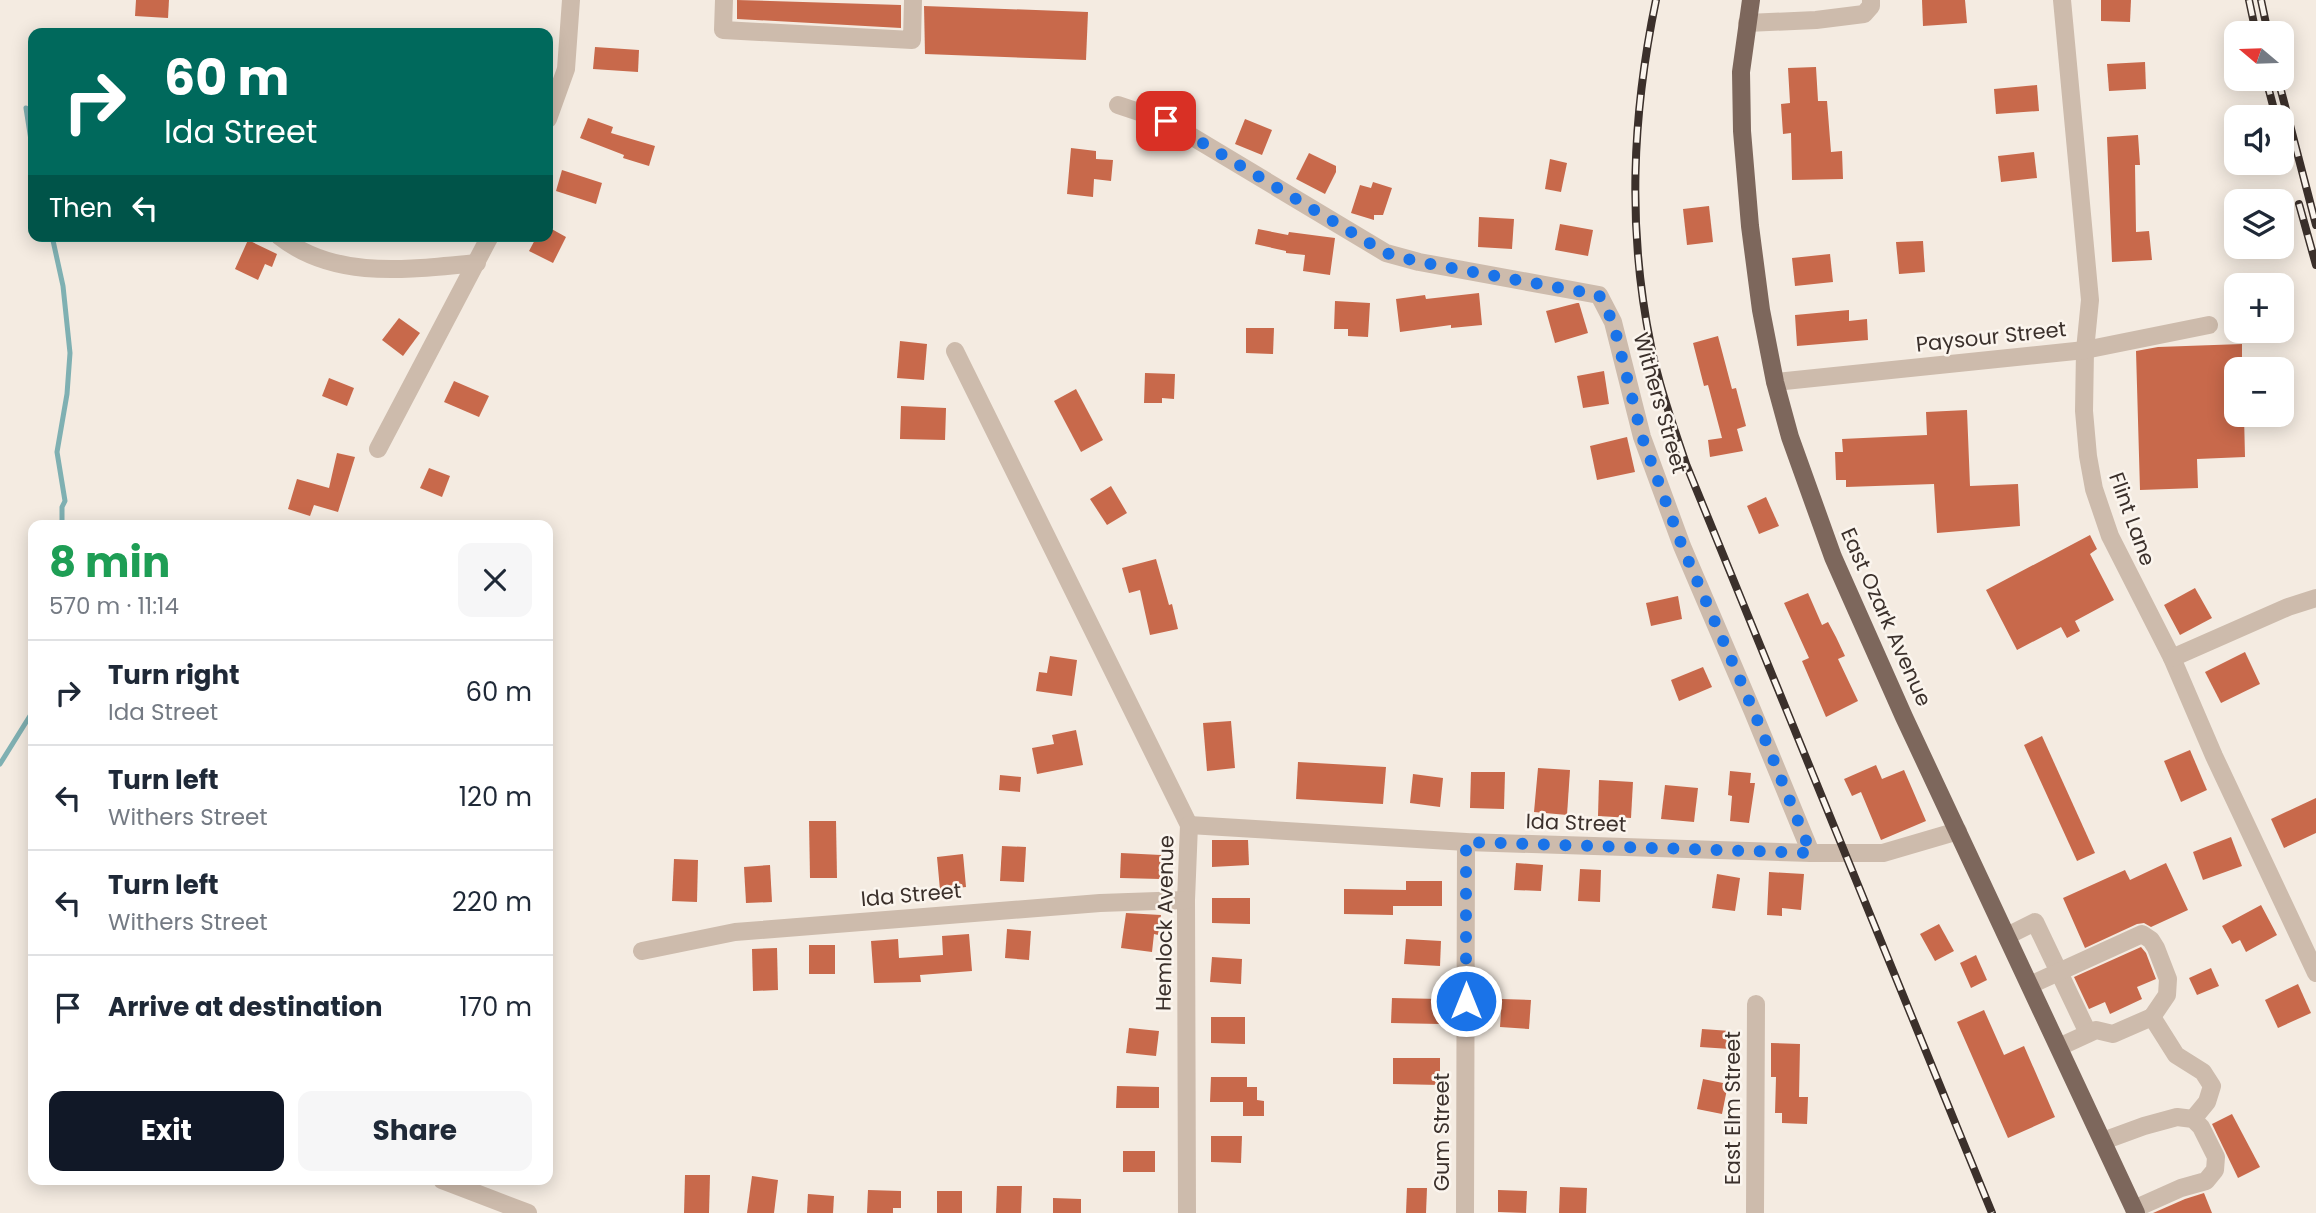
<!DOCTYPE html>
<html lang="en">
<head>
<meta charset="utf-8">
<style>
	:root { --surface:#fff; --page:#f6f6f7; --text:#1f2937; --muted:#747a83; --line:#e0e1e3; --accent:#111827 }
	body { margin:0; font-family:Poppins,sans-serif; background:var(--page); color:var(--text); height:100vh; display:flex; flex-direction:column; font-size:26px; white-space:nowrap }
	* { box-sizing:border-box; margin:0 }
	p { font-size:23px; color:var(--muted) }
	.icon { flex:none; width:38px; height:38px; fill:none; stroke:currentColor; stroke-width:2; stroke-linecap:round; stroke-linejoin:round }
	.map { position:relative; flex:1; overflow:hidden }
	.drawer { position:absolute; left:28px; top:520px; width:525px; height:665px; display:flex; flex-direction:column; background:var(--surface); border-radius:14px; box-shadow:0 4px 18px #0003 }
	.drawer>* { flex:none }
	.banner { position:absolute; left:28px; top:28px; width:525px; height:214px; border-radius:14px; box-shadow:0 4px 18px #0003; background:#00695c; color:#fff; overflow:hidden }
	.needle { width:46px; rotate:289deg }
	.controls { position:absolute; left:2224px; top:21px; display:grid; gap:14px }
	.controls a { display:grid; place-items:center; width:70px; height:70px; border-radius:14px; background:var(--surface); box-shadow:0 4px 18px #0003; font-size:35px }
	.pin { position:absolute; display:grid; place-items:center; width:60px; height:60px; color:#fff; margin:-30px; border-radius:14px; box-shadow:0 4px 10px #0006 }
	.me { position:absolute; width:77px; margin:-38px; rotate:0deg; stroke-linejoin:round; filter:drop-shadow(0 0 5px #0008) }
	.turn { display:flex; align-items:center; gap:24px; height:147px; padding:0 21px; font-size:32px }
	.turn .icon { width:91px; height:91px; stroke-width:2.5 }
	.turn b { display:block; font-size:49px; line-height:60px }
	.then { display:flex; align-items:center; height:66px; padding:0 21px; background:#0003; gap:14px; font-size:26px }
	.round { display:grid; place-items:center; flex:none; width:74px; height:74px; border-radius:14px; background:var(--page) }
	.overview { display:flex; align-items:center; justify-content:space-between; height:119px; padding:0 21px }
	h1 { font-size:42px; font-weight:700; line-height:52px; color:#1e9e55 }
	.cta { display:flex; gap:14px; margin-top:auto; padding:14px 21px }
	.cta a { flex:1; height:80px; border-radius:14px; background:var(--accent); color:#fff; font-size:28px; font-weight:700; line-height:80px; text-align:center }
	.cta a+a { background:var(--page); color:var(--text) }
	ul { padding:0; list-style:none }
	li { display:flex; align-items:center; gap:21px; height:105px; padding:0 21px; border-top:2px solid var(--line) }
	li div { flex:1 }
	li b { display:block; font-size:26px }
	li em { font-style:normal }
	.map>svg:first-child { display:block }
	.lines { fill:none; stroke-linecap:round; stroke-linejoin:round }
	.stream { stroke:#7fb0b2; stroke-width:5 }
	.building { fill:#c8694b }
	.minor { stroke:#cdbbac; stroke-width:18 }
	.major { stroke:#7d675c; stroke-width:18 }
	.rail-casing { stroke:#3b302b; stroke-width:8 }
	.rail { stroke:#fbf5ee; stroke-width:5; stroke-dasharray:16; stroke-linecap:butt }
	.route { stroke:#1a73e8; stroke-width:12; stroke-dasharray:0 21.6 }
	.labels { text-anchor:middle; stroke-width:5; stroke-linejoin:round; paint-order:stroke }
	.street-label { font-size:21px; fill:#3b302b; stroke:#fbf5ee }
</style>
</head>
<body>
<div class="map">
<svg width="2316" height="1213" viewBox="0 0 2316 1213">
	<rect width="100%" height="100%" fill="#f4ebe1"/>
	<g class="lines">
		<g class="stream">
			<polyline points="26,108 33,153"/>
			<polyline points="52,236 63,286 70,353 67,394 57,452 65,501 62,507 62,525"/>
			<polyline points="0,764 33,711"/>
		</g>
	</g>
	<g class="building">
		<polygon points="136,0 169,0 168,18 135,16"/>
		<polygon points="737,0 901,5 901,28 737,19"/>
		<polygon points="1922,0 1965,0 1967,23 1923,26"/>
		<polygon points="2101,0 2131,0 2130,22 2101,21"/>
		<polygon points="924,6 1088,12 1086,60 925,54"/>
		<polygon points="595,47 639,50 638,72 593,69"/>
		<polygon points="2145,62 2146,89 2109,91 2107,64"/>
		<polygon points="1816,67 1818,101 1827,101 1831,152 1842,151 1843,179 1792,180 1791,133 1783,134 1781,104 1790,103 1788,68"/>
		<polygon points="2037,85 2039,111 1996,114 1994,89"/>
		<polygon points="588,118 613,127 611,133 655,146 649,166 623,158 624,155 580,138"/>
		<polygon points="1245,119 1272,130 1262,155 1235,144"/>
		<polygon points="2138,135 2140,165 2135,165 2136,232 2149,231 2152,260 2112,262 2107,137"/>
		<polygon points="1071,148 1096,151 1096,159 1113,160 1111,181 1094,179 1093,197 1067,194"/>
		<polygon points="2034,152 2037,178 2001,182 1998,156"/>
		<polygon points="1309,153 1336,166 1336,172 1325,194 1296,179"/>
		<polygon points="1550,159 1567,163 1561,192 1545,189"/>
		<polygon points="562,170 602,183 596,204 556,191"/>
		<polygon points="1373,182 1392,188 1383,215 1374,215 1374,220 1351,213 1360,185 1371,188"/>
		<polygon points="1709,206 1713,242 1687,245 1683,209"/>
		<polygon points="1479,217 1514,219 1512,249 1478,247"/>
		<polygon points="1560,224 1593,230 1588,256 1555,250"/>
		<polygon points="548,227 566,237 553,263 529,251 537,236 548,236"/>
		<polygon points="1258,229 1288,235 1289,232 1335,238 1330,275 1303,271 1305,255 1286,253 1286,251 1255,244"/>
		<polygon points="248,240 277,254 272,267 265,264 258,280 235,269"/>
		<polygon points="1923,241 1925,272 1899,274 1896,242"/>
		<polygon points="1830,254 1833,282 1795,286 1792,258"/>
		<polygon points="1479,293 1482,325 1451,328 1451,325 1400,332 1396,299 1425,295 1426,299"/>
		<polygon points="1335,301 1370,303 1368,337 1348,336 1348,329 1334,329"/>
		<polygon points="1577,303 1579,303 1588,333 1555,343 1546,311"/>
		<polygon points="1849,310 1849,321 1867,319 1868,340 1797,346 1795,315"/>
		<polygon points="399,318 420,333 403,356 382,340"/>
		<polygon points="1246,328 1274,328 1273,354 1246,353"/>
		<polygon points="1718,336 1732,389 1736,388 1746,426 1737,429 1743,451 1710,457 1708,440 1722,438 1708,385 1704,386 1693,343"/>
		<polygon points="900,341 927,344 924,380 897,378"/>
		<polygon points="2242,344 2242,369 2236,369 2236,415 2244,415 2245,457 2197,459 2198,488 2140,490 2136,351 2158,347"/>
		<polygon points="1604,371 1609,404 1583,408 1577,376"/>
		<polygon points="1145,373 1175,374 1174,399 1162,398 1162,403 1144,403"/>
		<polygon points="329,378 354,388 347,406 322,396"/>
		<polygon points="454,381 489,396 479,417 444,402"/>
		<polygon points="1076,389 1103,440 1081,452 1054,401"/>
		<polygon points="901,406 946,408 945,440 900,439"/>
		<polygon points="1967,410 1970,486 2018,484 2020,526 1937,533 1934,484 1846,487 1846,480 1836,480 1835,452 1843,452 1842,439 1927,435 1926,412"/>
		<polygon points="1627,437 1635,472 1597,480 1590,446"/>
		<polygon points="337,453 355,457 338,512 314,505 310,516 288,509 297,479 329,488"/>
		<polygon points="429,468 450,476 442,497 420,488"/>
		<polygon points="1111,486 1127,513 1107,525 1090,499"/>
		<polygon points="1766,497 1779,526 1759,534 1747,506"/>
		<polygon points="2090,535 2097,549 2090,554 2114,600 2075,621 2080,631 2067,638 2061,627 2017,650 1986,590"/>
		<polygon points="1156,559 1169,605 1172,604 1178,629 1150,635 1140,590 1129,593 1122,568"/>
		<polygon points="2195,588 2212,618 2180,635 2164,605"/>
		<polygon points="1808,593 1822,625 1828,622 1836,637 1845,656 1838,659 1858,701 1826,717 1802,661 1809,658 1784,603"/>
		<polygon points="1678,596 1682,619 1651,626 1646,603"/>
		<polygon points="2245,652 2260,684 2221,703 2205,672"/>
		<polygon points="1050,656 1077,660 1072,696 1036,691 1039,672 1047,673"/>
		<polygon points="1703,667 1712,687 1679,701 1671,680"/>
		<polygon points="1231,721 1235,768 1207,771 1203,723"/>
		<polygon points="1076,730 1083,765 1037,774 1032,748 1054,744 1052,735"/>
		<polygon points="2042,736 2095,853 2077,861 2024,745"/>
		<polygon points="2190,750 2207,790 2181,802 2164,761"/>
		<polygon points="1298,762 1386,767 1383,804 1296,799"/>
		<polygon points="1876,765 1882,779 1904,770 1926,821 1881,840 1861,792 1852,796 1844,779"/>
		<polygon points="1538,768 1570,770 1567,815 1534,812"/>
		<polygon points="1730,771 1751,773 1750,783 1755,783 1749,823 1730,821 1732,796 1728,795"/>
		<polygon points="1471,772 1505,772 1504,809 1470,808"/>
		<polygon points="1413,774 1443,778 1440,807 1410,803"/>
		<polygon points="1000,775 1021,777 1020,792 999,790"/>
		<polygon points="1599,780 1633,782 1631,818 1598,816"/>
		<polygon points="1665,785 1698,788 1694,822 1661,819"/>
		<polygon points="2316,798 2316,833 2284,848 2271,819"/>
		<polygon points="809,821 836,821 837,878 810,878"/>
		<polygon points="2231,837 2242,866 2203,880 2193,852"/>
		<polygon points="1212,840 1248,840 1249,865 1212,867"/>
		<polygon points="1002,846 1026,847 1024,882 1000,881"/>
		<polygon points="1121,853 1161,855 1160,879 1120,878"/>
		<polygon points="963,854 966,887 940,890 937,857"/>
		<polygon points="674,859 698,860 697,902 672,901"/>
		<polygon points="1516,863 1543,865 1541,891 1514,890"/>
		<polygon points="2166,863 2188,910 2151,927 2144,923 2137,924 2085,948 2063,898 2125,870 2130,880"/>
		<polygon points="770,865 772,902 746,903 744,867"/>
		<polygon points="1580,869 1601,870 1600,902 1578,901"/>
		<polygon points="1769,872 1804,874 1801,910 1782,908 1782,916 1767,915"/>
		<polygon points="1717,874 1740,878 1735,911 1712,908"/>
		<polygon points="1406,881 1442,881 1442,906 1393,906 1393,915 1344,914 1344,889 1406,890"/>
		<polygon points="1212,898 1250,898 1250,924 1212,923"/>
		<polygon points="2261,905 2277,935 2246,952 2240,940 2232,944 2222,926"/>
		<polygon points="1126,913 1161,915 1158,935 1154,934 1152,952 1121,948"/>
		<polygon points="1939,924 1954,951 1935,961 1920,934"/>
		<polygon points="1007,929 1031,931 1029,960 1005,958"/>
		<polygon points="969,934 972,971 920,975 921,982 874,983 871,941 898,939 899,958 943,955 942,936"/>
		<polygon points="1406,939 1441,941 1440,966 1404,964"/>
		<rect x="809" y="945" width="26" height="29"/>
		<polygon points="2141,947 2146,953 2156,979 2137,987 2142,999 2110,1014 2105,1002 2089,1009 2074,977"/>
		<polygon points="777,948 778,990 753,991 752,949"/>
		<polygon points="1976,955 1987,980 1971,988 1960,963"/>
		<polygon points="1212,957 1242,959 1241,984 1210,982"/>
		<polygon points="2211,968 2219,986 2197,995 2189,978"/>
		<polygon points="2298,984 2311,1013 2278,1028 2265,1000"/>
		<polygon points="1392,998 1440,999 1440,1024 1391,1023"/>
		<polygon points="1502,999 1531,1000 1529,1029 1500,1027"/>
		<polygon points="1984,1010 2004,1055 2024,1046 2055,1117 2008,1138 1957,1022"/>
		<polygon points="1211,1017 1245,1017 1245,1044 1211,1043"/>
		<polygon points="1129,1028 1159,1031 1156,1056 1126,1053"/>
		<polygon points="1702,1029 1731,1031 1730,1049 1700,1047"/>
		<polygon points="1771,1043 1800,1044 1799,1097 1808,1097 1807,1124 1782,1123 1782,1113 1775,1113 1776,1077 1771,1077"/>
		<polygon points="1393,1058 1440,1058 1440,1085 1393,1084"/>
		<polygon points="1211,1077 1247,1077 1247,1087 1257,1087 1257,1100 1264,1101 1264,1116 1243,1116 1243,1102 1210,1102"/>
		<polygon points="1703,1079 1728,1084 1722,1114 1697,1109"/>
		<polygon points="1117,1086 1159,1087 1159,1108 1116,1108"/>
		<polygon points="2232,1114 2260,1167 2238,1178 2212,1124"/>
		<polygon points="1211,1136 1242,1136 1241,1163 1211,1162"/>
		<rect x="1123" y="1151" width="32" height="21"/>
		<polygon points="685,1175 710,1175 709,1213 684,1213"/>
		<polygon points="752,1176 778,1180 774,1213 747,1213"/>
		<polygon points="997,1186 1022,1186 1021,1213 996,1213"/>
		<polygon points="1560,1187 1587,1188 1586,1213 1559,1213"/>
		<polygon points="1407,1188 1427,1188 1426,1213 1406,1213"/>
		<polygon points="868,1190 901,1191 901,1208 893,1208 893,1213 867,1213"/>
		<polygon points="1498,1190 1527,1191 1526,1213 1498,1212"/>
		<rect x="937" y="1191" width="25" height="22"/>
		<polygon points="2204,1193 2212,1213 2153,1213 2185,1199"/>
		<polygon points="808,1194 834,1196 833,1213 807,1213"/>
		<polygon points="1053,1198 1081,1199 1081,1213 1053,1213"/>
	</g>
	<g class="lines">
		<g class="minor">
			<polyline points="724,0 723,30 912,40 913,0"/>
			<polyline points="2062,0 2090,300 2085,350 2084,411 2088,456 2094,489 2110,536 2172,658 2214,756 2316,973"/>
			<polyline points="1747,23 1816,20 1864,14 1871,6 1871,0"/>
			<polyline points="1118,105 1166,121 1386,253 1419,262 1599,295 1613,322 1642,437 1682,546 1753,712 1811,853"/>
			<polyline points="548,119 566,69 571,0"/>
			<path d="M279 236C336 281 410 269 477 263"/>
			<polyline points="955,351 1189,825 1186,900 1187,1213"/>
			<polyline points="1775,382 2085,350 2209,325"/>
			<polyline points="378,449 490,236"/>
			<polyline points="2172,658 2288,607 2316,598"/>
			<polyline points="1189,825 1466,842 1811,853 1883,853 1958,831"/>
			<polyline points="2007,936 2035,922 2088,1033"/>
			<polyline points="642,951 735,932 1100,903 1186,900"/>
			<polyline points="2030,985 2142,934 2151,940 2156,948 2168,979 2167,995 2152,1017"/>
			<polyline points="2059,1047 2096,1030 2113,1034 2152,1017 2176,1055 2203,1072 2212,1086 2207,1102 2193,1119"/>
			<polyline points="2103,1141 2144,1126 2177,1117 2193,1119 2201,1127 2216,1157 2215,1170 2206,1181 2181,1188 2134,1209"/>
			<polyline points="442,1180 528,1213"/>
			<polyline points="1465,1213 1466,842"/>
			<polyline points="1755,1213 1756,1004"/>
		</g>
		<polyline class="major" points="1751,0 1741,72 1742,131 1750,226 1761,310 1775,382 1790,437 1833,557 1904,717 2136,1213"/>
		<g class="rail-casing">
			<g id="rail">
				<path d="M1656 0C1632 116 1627 229 1651 346 1659 386 1673 425 1686 464L1992 1213"/>
				<polyline points="2249,0 2256,33"/>
				<polyline points="2261,0 2268,33"/>
				<polyline points="2266,79 2276,117"/>
				<polyline points="2278,79 2316,225"/>
				<polyline points="2299,204 2316,265"/>
			</g>
		</g>
		<use href="#rail" class="rail"/>
	</g>
	<g class="lines">
		<polyline class="route" points="1166,121 1386,253 1419,262 1599,295 1613,322 1642,437 1682,546 1754,712 1811,853 1466,842 1466,1001"/>
	</g>
	<g class="labels">
		<g class="street-label">
			<text transform="translate(1991 337) rotate(-6)" y="7">Paysour Street</text>
			<text transform="translate(1660 403) rotate(74)" y="7">Withers Street</text>
			<text transform="translate(2132 519) rotate(70)" y="7">Flint Lane</text>
			<text transform="translate(1886 617) rotate(66)" y="7">East Ozark Avenue</text>
			<text transform="translate(1576 823) rotate(2)" y="7">Ida Street</text>
			<text transform="translate(911 895) rotate(-5)" y="7">Ida Street</text>
			<text transform="translate(1165 923) rotate(-89)" y="7">Hemlock Avenue</text>
			<text transform="translate(1733 1108) rotate(-90)" y="7">East Elm Street</text>
			<text transform="translate(1442 1132) rotate(-90)" y="7">Gum Street</text>
		</g>
	</g>
</svg>
<div class="controls">
<a><svg class="needle" viewBox="-14 -14 28 28"><path d="M0-13l5 13h-10z" fill="#e53935"/><path d="M0 13l5-13h-10z" fill="#747a83"/></svg></a>
<a><svg class="icon" aria-label="sound" viewBox="0 0 24 24"><path d="M4 9h4l5-4v14l-5-4H4zM17 9q2 3 0 6"/></svg></a>
<a><svg class="icon" aria-label="layers" viewBox="0 0 24 24"><path d="M12 4l9 5-9 5-9-5zM3 14l9 5 9-5"/></svg></a>
<a>+</a>
<a>−</a>
</div>
<div class="pin" style="left:1166px;top:121px;background:#d93025"><svg class="icon" aria-label="arrive" viewBox="0 0 24 24"><path d="M6 21V4h12l-3 4 3 4H6"/></svg></div>
<svg class="me" style="left:1466px;top:1001px" viewBox="-20 -20 40 40"><circle r="17" fill="#1a73e8" stroke="#fff" stroke-width="3"/><path d="M0-11L8 9 0 5-8 9z" fill="#fff"/></svg>
<div class="banner">
<div class="turn"><svg class="icon" aria-label="right" viewBox="0 0 24 24"><path d="M7 20v-9h11M14 6l5 5-5 5"/></svg><div><b>60 m</b>Ida Street</div></div>
<div class="then">Then<svg class="icon" aria-label="left" viewBox="0 0 24 24"><path d="M17 20v-9H6M10 6l-5 5 5 5"/></svg></div>
</div>
<section class="drawer">
<div class="overview"><div><h1>8 min</h1><p>570 m · 11:14</p></div><a class="round"><svg class="icon" aria-label="close" viewBox="0 0 24 24"><path d="M6 6l12 12M18 6L6 18"/></svg></a></div>
<ul>
<li><svg class="icon" aria-label="right" viewBox="0 0 24 24"><path d="M7 20v-9h11M14 6l5 5-5 5"/></svg><div><b>Turn right</b><p>Ida Street</p></div><em>60 m</em></li>
<li><svg class="icon" aria-label="left" viewBox="0 0 24 24"><path d="M17 20v-9H6M10 6l-5 5 5 5"/></svg><div><b>Turn left</b><p>Withers Street</p></div><em>120 m</em></li>
<li><svg class="icon" aria-label="left" viewBox="0 0 24 24"><path d="M17 20v-9H6M10 6l-5 5 5 5"/></svg><div><b>Turn left</b><p>Withers Street</p></div><em>220 m</em></li>
<li><svg class="icon" aria-label="arrive" viewBox="0 0 24 24"><path d="M6 21V4h12l-3 4 3 4H6"/></svg><div><b>Arrive at destination</b></div><em>170 m</em></li>
</ul>
<div class="cta"><a>Exit</a><a>Share</a></div>
</section>
</div>
</body>
</html>
